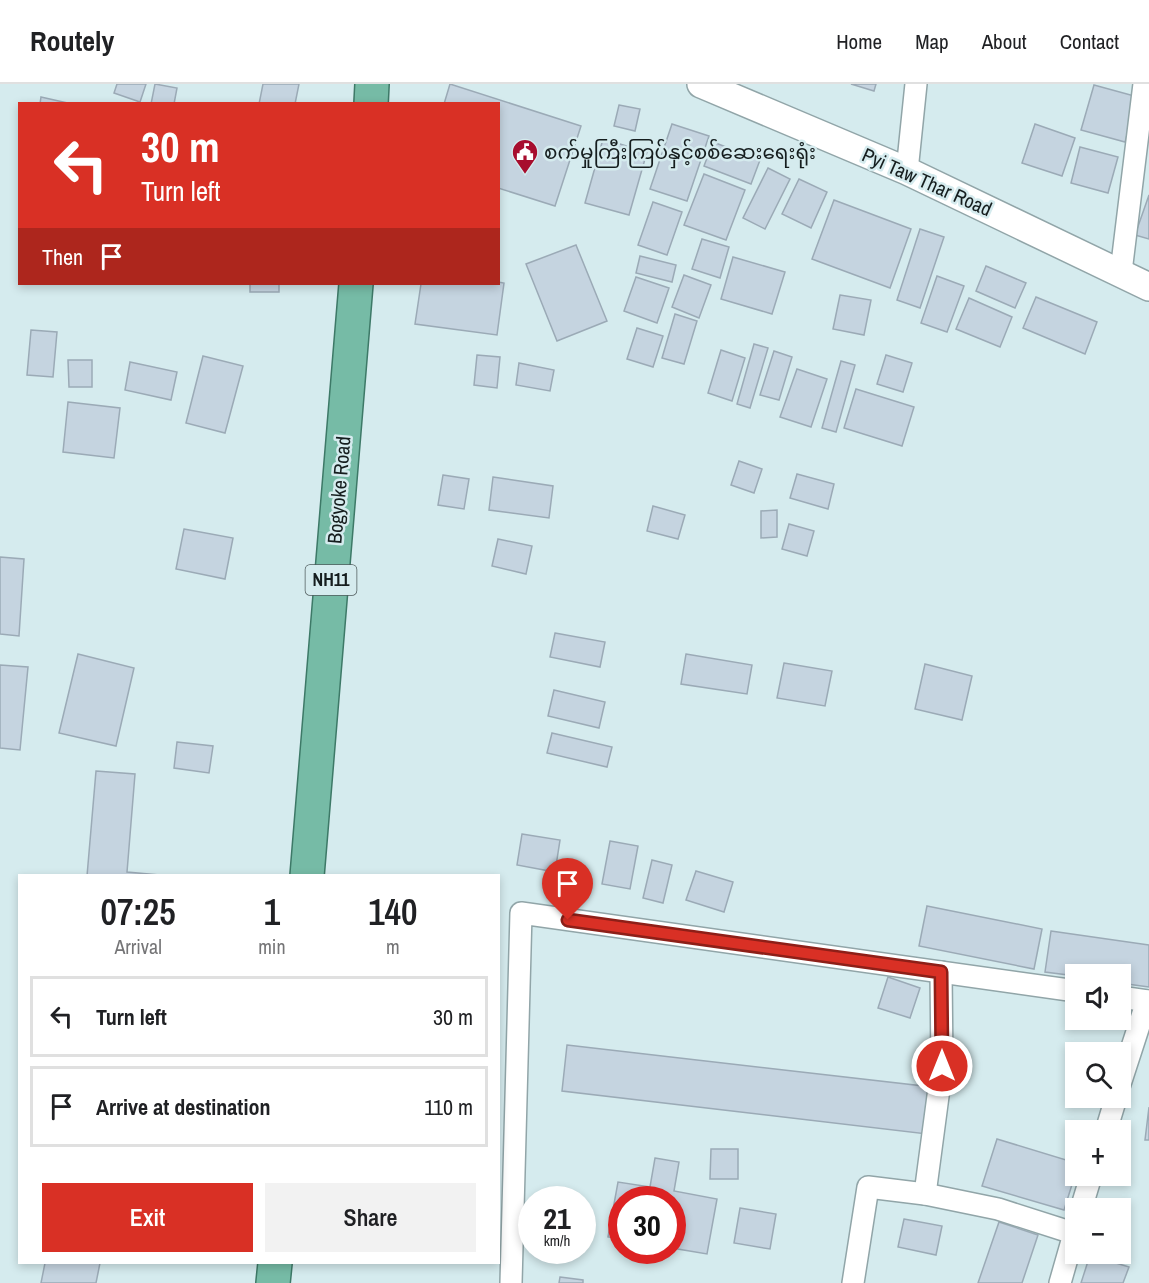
<!DOCTYPE html>
<html lang="en">
<head>
<meta charset="utf-8">
<style>
	:root { --surface:#fff; --page:#f2f2f2; --text:#202124; --muted:#757577; --line:#e0e0e0; --accent:#d93025 }
	body { margin:0; font-family:"Archivo Narrow","Noto Sans Myanmar",sans-serif; background:var(--page); color:var(--text); height:100vh; display:flex; flex-direction:column; font-size:22px; white-space:nowrap }
	* { box-sizing:border-box; margin:0 }
	p { font-size:20px; color:var(--muted) }
	.icon { flex:none; width:33px; height:33px; fill:none; stroke:currentColor; stroke-width:2; stroke-linecap:round; stroke-linejoin:round }
	.map { position:relative; flex:1; overflow:hidden }
	.sheet { position:absolute; left:18px; top:790px; width:482px; height:390px; display:flex; flex-direction:column; background:var(--surface); border-radius:0px; box-shadow:0 3px 9px #0003 }
	.sheet>* { flex:none }
	.banner { position:absolute; left:18px; top:18px; width:482px; height:183px; border-radius:0px; box-shadow:0 3px 9px #0003; background:#d93025; color:#fff; overflow:hidden }
	.tools { position:absolute; left:1065px; top:880px; display:grid; gap:12px }
	.tools a { display:grid; place-items:center; width:66px; height:66px; border-radius:0px; background:var(--surface); box-shadow:0 3px 9px #0003; font-size:30px }
	.speed { position:absolute; left:518px; top:1102px; display:flex; gap:12px; font-size:30px; font-weight:700; text-align:center }
	.speed>* { display:grid; place-content:center; width:78px; height:78px; border-radius:50%; background:var(--surface); box-shadow:0 3px 9px #0003; line-height:1 }
	.speed small { font-size:15px; font-weight:400 }
	.speed .limit { border:9px solid #d22; background:#fff; color:#111 }
	.pin { position:absolute; display:grid; place-items:center; width:51px; height:51px; color:#fff; margin:-62px -26px; border-radius:50% 50% 50% 0; rotate:-45deg; box-shadow:0 0 6px #0007 }
	.pin .icon { rotate:45deg }
	.me { position:absolute; width:66px; margin:-33px; rotate:0deg; stroke-linejoin:round; filter:drop-shadow(0 0 4px #0008) }
	.turn { display:flex; align-items:center; gap:21px; height:126px; padding:0 24px; font-size:27px }
	.turn .icon { width:78px; height:78px; stroke-width:2.5 }
	.turn b { display:block; font-size:42px; line-height:51px }
	.then { display:flex; align-items:center; height:57px; padding:0 24px; background:#0003; gap:12px; font-size:22px }
	.eta { display:flex; justify-content:space-evenly; align-items:center; height:102px; text-align:center }
	.eta b { font-size:36px; font-weight:600; line-height:42px }
	.primary-button { display:flex; gap:12px; margin-top:auto; padding:12px 24px }
	.primary-button a { flex:1; height:69px; border-radius:0px; background:var(--accent); color:#fff; font-size:24px; font-weight:600; line-height:69px; text-align:center }
	.primary-button a+a { background:var(--page); color:var(--text) }
	ul { padding:0; list-style:none }
	li { display:flex; align-items:center; gap:18px; height:81px; margin:0 12px 9px; padding:0 12px; border:3px solid var(--line); border-radius:0px }
	li div { flex:1 }
	li b { display:block; font-size:22px }
	li em { font-style:normal }
	header { display:flex; align-items:center; gap:36px; box-sizing:border-box; height:84px; padding:0 30px; background:var(--surface); border-bottom:2px solid var(--line) }
	header strong { font-size:28px }
	nav { display:flex; gap:33px; margin-inline-start:auto; font-size:21px }
	.map>svg:first-child { display:block }
	.building { fill:#c5d4e0; stroke:#9baab6; stroke-width:1.5 }
	.lines { fill:none; stroke-linecap:round; stroke-linejoin:round }
	.minor-casing { stroke:#91a5a8; stroke-width:24 }
	.tertiary-casing { stroke:#91a5a8; stroke-width:30 }
	.trunk-casing { stroke:#3d7967; stroke-width:36 }
	.minor { stroke:#fff; stroke-width:21 }
	.tertiary { stroke:#fff; stroke-width:27 }
	.trunk { stroke:#76bba6; stroke-width:33 }
	.route-casing { stroke:#8d1f18; stroke-width:15 }
	.route { stroke:#d93025; stroke-width:10 }
	.labels { text-anchor:middle; stroke-width:5; stroke-linejoin:round; paint-order:stroke }
	.shield { fill:#d5ebee; stroke:#4f5b5c; stroke-width:1.5 }
	.shield-label { font-size:18px; font-weight:bold; fill:#151d1e }
	.poi-label { font-size:20px; fill:#151d1e; stroke:#d5ebee; text-anchor:start }
	.street-label { font-size:20px; fill:#151d1e; stroke:#d5ebee }
</style>
</head>
<body>
<header>
<strong>Routely</strong>
<nav><a>Home</a><a>Map</a><a>About</a><a>Contact</a></nav>
</header>
<div class="map">
<svg width="1149" height="1199" viewBox="0 0 1149 1199">
	<rect width="100%" height="100%" fill="#d5ebee"/>
	<g class="building">
		<polygon points="117,0 146,0 140,18 114,9"/>
		<polygon points="155,0 177,4 174,20 151,20"/>
		<polygon points="263,0 299,0 295,20 259,20"/>
		<polygon points="450,0 581,42 555,122 498,104 498,20 444,20"/>
		<polygon points="851,0 876,0 874,7"/>
		<polygon points="1094,1 1138,13 1125,58 1081,46"/>
		<polygon points="41,13 72,20 40,20"/>
		<polygon points="619,21 640,25 635,47 614,42"/>
		<polygon points="672,40 709,52 687,117 650,105"/>
		<polygon points="1035,40 1075,54 1062,92 1022,79"/>
		<polygon points="603,55 647,68 629,131 585,119"/>
		<polygon points="713,58 760,76 751,100 704,82"/>
		<polygon points="1080,63 1118,73 1108,109 1071,99"/>
		<polygon points="768,84 790,95 765,145 743,134"/>
		<polygon points="704,90 745,106 726,156 684,141"/>
		<polygon points="799,95 827,108 811,144 782,130"/>
		<polygon points="1149,111 1149,155 1135,151"/>
		<polygon points="834,116 911,145 890,204 812,175"/>
		<polygon points="653,118 682,128 667,171 638,161"/>
		<polygon points="920,145 944,153 920,224 897,216"/>
		<polygon points="702,155 729,163 720,194 692,185"/>
		<polygon points="576,161 607,237 557,257 526,180"/>
		<polygon points="640,172 676,181 672,198 636,189"/>
		<polygon points="733,173 785,188 772,230 721,215"/>
		<polygon points="986,182 1026,199 1015,224 976,207"/>
		<polygon points="684,191 711,201 699,234 672,223"/>
		<polygon points="937,192 964,202 947,248 921,239"/>
		<polygon points="636,193 669,204 657,239 624,227"/>
		<polygon points="498,198 504,199 497,251 415,240 421,200"/>
		<rect x="250" y="200" width="29" height="8"/>
		<polygon points="840,211 871,216 864,251 833,245"/>
		<polygon points="1036,213 1097,238 1085,270 1023,244"/>
		<polygon points="969,214 1012,233 1000,263 956,245"/>
		<polygon points="675,230 697,237 684,280 662,274"/>
		<polygon points="637,244 663,252 653,283 627,275"/>
		<polygon points="31,246 57,248 53,293 27,291"/>
		<polygon points="754,260 768,264 750,324 737,320"/>
		<polygon points="721,266 745,274 732,317 708,309"/>
		<polygon points="774,267 792,273 779,316 760,311"/>
		<polygon points="477,271 500,273 497,304 474,301"/>
		<polygon points="886,271 912,279 903,308 877,300"/>
		<polygon points="203,272 243,282 225,349 186,339"/>
		<polygon points="68,276 92,276 92,303 69,303"/>
		<polygon points="841,277 855,281 836,348 822,344"/>
		<polygon points="130,278 177,288 171,316 125,306"/>
		<polygon points="519,279 554,286 550,307 516,301"/>
		<polygon points="797,285 827,295 811,343 780,333"/>
		<polygon points="856,305 914,323 902,362 844,344"/>
		<polygon points="68,318 120,324 114,374 63,368"/>
		<polygon points="739,377 762,385 754,409 731,401"/>
		<polygon points="797,390 834,400 828,425 790,414"/>
		<polygon points="443,391 469,395 464,425 438,421"/>
		<polygon points="493,393 553,402 549,434 489,426"/>
		<polygon points="653,422 685,431 678,455 647,447"/>
		<polygon points="777,426 777,453 761,454 761,427"/>
		<polygon points="789,440 814,447 807,472 782,465"/>
		<polygon points="184,445 233,454 225,495 176,485"/>
		<polygon points="498,455 532,462 526,490 492,482"/>
		<polygon points="0,473 24,475 19,552 0,550"/>
		<polygon points="555,549 605,558 600,583 550,573"/>
		<polygon points="78,570 134,584 116,662 59,649"/>
		<polygon points="686,570 752,581 747,610 681,600"/>
		<polygon points="784,579 832,587 825,622 777,614"/>
		<polygon points="925,580 972,592 962,636 915,625"/>
		<polygon points="0,581 28,583 20,666 0,664"/>
		<polygon points="554,606 605,618 599,644 548,632"/>
		<polygon points="552,649 612,663 607,683 547,669"/>
		<polygon points="177,658 213,662 209,689 174,684"/>
		<polygon points="96,687 135,690 127,788 171,792 87,792"/>
		<polygon points="522,750 560,756 555,788 517,781"/>
		<polygon points="610,757 638,762 630,805 602,800"/>
		<polygon points="652,776 672,781 663,819 643,814"/>
		<polygon points="696,787 733,798 724,828 686,816"/>
		<polygon points="927,822 1042,845 1034,885 919,862"/>
		<polygon points="1051,847 1149,861 1149,903 1120,899 1120,891 1076,892 1045,888"/>
		<polygon points="888,893 920,904 910,934 878,924"/>
		<polygon points="567,961 932,1003 927,1050 562,1007"/>
		<polygon points="1076,988 1076,1006 1072,1005"/>
		<polygon points="1149,1023 1149,1056 1145,1056"/>
		<polygon points="997,1055 1076,1079 1076,1088 1064,1126 982,1102"/>
		<polygon points="711,1065 738,1065 738,1095 710,1095"/>
		<polygon points="655,1074 679,1078 674,1107 717,1115 707,1170 672,1164 672,1116 621,1116 621,1155 608,1153 618,1098 650,1103"/>
		<polygon points="740,1124 776,1130 770,1165 734,1159"/>
		<polygon points="904,1135 942,1142 936,1171 898,1163"/>
		<polygon points="999,1138 1038,1151 1022,1199 978,1199"/>
		<polygon points="1090,1171 1129,1183 1123,1199 1081,1199"/>
		<polygon points="45,1179 100,1179 96,1199 41,1199"/>
		<polygon points="560,1193 583,1196 583,1199 559,1199"/>
	</g>
	<g class="lines">
		<g class="minor-casing">
			<g id="minor">
				<polyline points="907,87 916,0"/>
				<polyline points="1121,188 1144,0"/>
				<polyline points="1120,913 1149,917"/>
				<polyline points="1120,1000 1147,917"/>
				<polyline points="1106,1047 1116,1014"/>
				<polyline points="925,1110 998,1125 1073,1149"/>
				<polyline points="1081,1125 1091,1092"/>
				<polyline points="511,1199 521,829 1076,907"/>
				<polyline points="853,1199 868,1103 925,1110 942,982 941,888"/>
				<polyline points="1060,1199 1076,1143"/>
			</g>
		</g>
		<g class="tertiary-casing">
			<polyline id="tertiary" points="701,0 907,87 1149,203"/>
		</g>
		<g class="trunk-casing">
			<g id="trunk">
				<polyline points="371,20 372,0"/>
				<polyline points="307,792 356,200"/>
				<polyline points="273,1199 275,1179"/>
			</g>
		</g>
		<use href="#minor" class="minor"/>
		<use href="#tertiary" class="tertiary"/>
		<use href="#trunk" class="trunk"/>
	</g>
	<g class="lines">
		<g class="route-casing">
			<polyline id="route" points="568,836 941,888 942,982"/>
		</g>
		<use href="#route" class="route"/>
	</g>
	<defs>
		<g id="civic-pin" transform="scale(1.35)"><path d="M0 17L-7.5 6A9.5 9.5 0 1 1 7.5 6Z" fill="#a70d2e" stroke="#d5ebee"/><path d="M-.6-6.5H3V-4.5H.6V-3L4-1V1h2V6H-6V1h2V-1L-.6-3ZM-1.2 2.5V6h2.4V2.5Z" fill="#fff"/></g>
	</defs>
	<g fill-rule="evenodd">
		<use href="#civic-pin" x="525" y="68"/>
	</g>
	<g class="labels">
		<rect class="shield" x="305.5" y="481" width="51" height="30" rx="4.5"/>
		<g class="shield-label">
			<text x="331" y="502">NH11</text>
		</g>
		<g class="poi-label">
			<text x="544" y="75">စက်မှုကြီးကြပ်နှင့်စစ်ဆေးရေးရုံး</text>
		</g>
		<g class="street-label">
			<text transform="translate(927 98) rotate(24)" y="7">Pyi Taw Thar Road</text>
			<text transform="translate(339 406) rotate(-85)" y="7">Bogyoke Road</text>
		</g>
	</g>
</svg>
<div class="tools">
<a><svg class="icon" aria-label="sound" viewBox="0 0 24 24"><path d="M4 9h4l5-4v14l-5-4H4zM17 9q2 3 0 6"/></svg></a>
<a><svg class="icon" aria-label="search" viewBox="0 0 24 24"><circle cx="10" cy="10" r="6"/><path d="M15 15l6 6"/></svg></a>
<a>+</a>
<a>−</a>
</div>
<div class="speed"><div>21<small>km/h</small></div><div class="limit">30</div></div>
<div class="pin" style="left:568px;top:836px;background:#d93025"><svg class="icon" aria-label="arrive" viewBox="0 0 24 24"><path d="M6 21V4h12l-3 4 3 4H6"/></svg></div>
<svg class="me" style="left:942px;top:982px" viewBox="-20 -20 40 40"><circle r="17" fill="#d93025" stroke="#fff" stroke-width="3"/><path d="M0-11L8 9 0 5-8 9z" fill="#fff"/></svg>
<div class="banner">
<div class="turn"><svg class="icon" aria-label="left" viewBox="0 0 24 24"><path d="M17 20v-9H6M10 6l-5 5 5 5"/></svg><div><b>30 m</b>Turn left</div></div>
<div class="then">Then<svg class="icon" aria-label="arrive" viewBox="0 0 24 24"><path d="M6 21V4h12l-3 4 3 4H6"/></svg></div>
</div>
<section class="sheet">
<div class="eta">
<div><b>07:25</b><p>Arrival</p></div>
<div><b>1</b><p>min</p></div>
<div><b>140</b><p>m</p></div>
</div>
<ul>
<li><svg class="icon" aria-label="left" viewBox="0 0 24 24"><path d="M17 20v-9H6M10 6l-5 5 5 5"/></svg><div><b>Turn left</b></div><em>30 m</em></li>
<li><svg class="icon" aria-label="arrive" viewBox="0 0 24 24"><path d="M6 21V4h12l-3 4 3 4H6"/></svg><div><b>Arrive at destination</b></div><em>110 m</em></li>
</ul>
<div class="primary-button"><a>Exit</a><a>Share</a></div>
</section>
</div>
</body>
</html>
